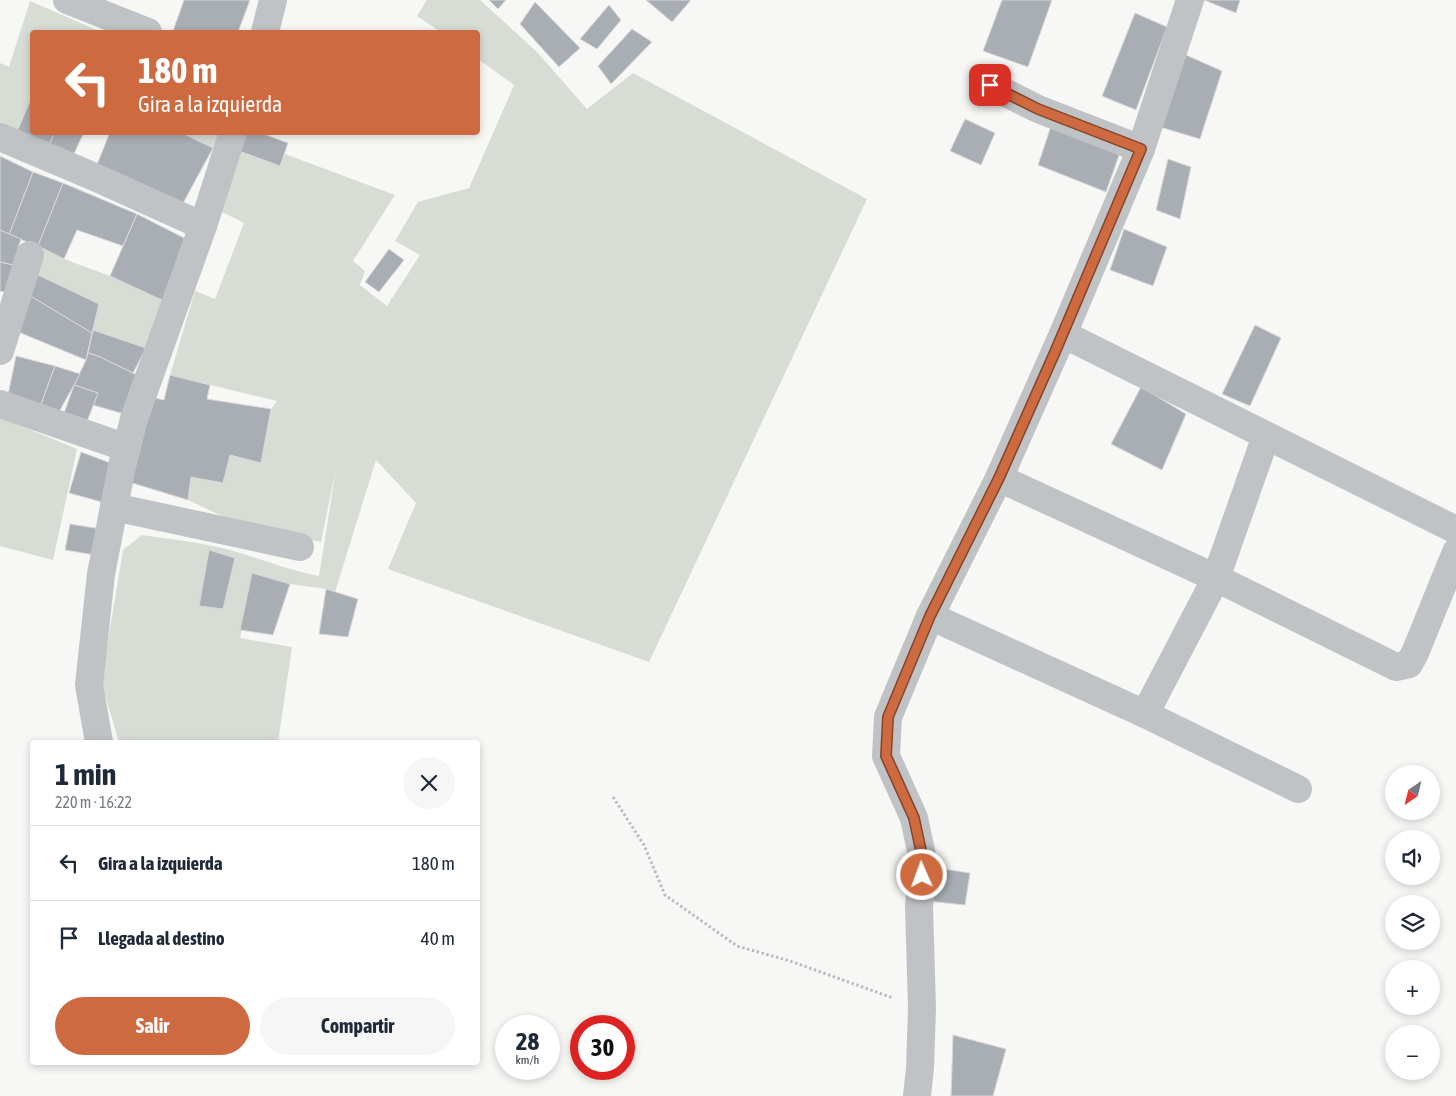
<!DOCTYPE html>
<html lang="es">
<head>
<meta charset="utf-8">
<style>
	:root { --surface:#fff; --page:#f6f6f7; --text:#1f2937; --muted:#747a83; --line:#e0e1e3; --accent:#cd6a40 }
	body { margin:0; font-family:"Asap Condensed",sans-serif; background:var(--page); color:var(--text); height:100vh; display:flex; flex-direction:column; font-size:19px; white-space:nowrap }
	* { box-sizing:border-box; margin:0 }
	p { font-size:16px; color:var(--muted) }
	.icon { flex:none; width:28px; height:28px; fill:none; stroke:currentColor; stroke-width:2; stroke-linecap:round; stroke-linejoin:round }
	.map { position:relative; flex:1; overflow:hidden }
	.sheet { position:absolute; left:30px; top:740px; width:450px; height:325px; display:flex; flex-direction:column; background:var(--surface); border-radius:5px; box-shadow:0 2px 8px #0003 }
	.sheet>* { flex:none }
	.banner { position:absolute; left:30px; top:30px; width:450px; height:105px; border-radius:5px; box-shadow:0 2px 8px #0003; background:#cd6a40; color:#fff; overflow:hidden }
	.needle { width:32px; rotate:215deg }
	.controls { position:absolute; left:1385px; top:765px; display:grid; gap:10px }
	.controls a { display:grid; place-items:center; width:55px; height:55px; border-radius:50%; background:var(--surface); box-shadow:0 2px 8px #0003; font-size:25px }
	.speed { position:absolute; left:495px; top:1015px; display:flex; gap:10px; font-size:25px; font-weight:700; text-align:center }
	.speed>* { display:grid; place-content:center; width:65px; height:65px; border-radius:50%; background:var(--surface); box-shadow:0 2px 8px #0003; line-height:1 }
	.speed small { font-size:12px; font-weight:400 }
	.speed .limit { border:8px solid #d22; background:#fff; color:#111 }
	.pin { position:absolute; display:grid; place-items:center; width:42px; height:42px; color:#fff; margin:-21px; border-radius:10px; box-shadow:0 2px 8px #0006 }
	.me { position:absolute; width:55px; margin:-28px; rotate:358deg; stroke-linejoin:round; filter:drop-shadow(0 0 4px #0008) }
	.turn { display:flex; align-items:center; gap:18px; height:105px; padding:0 25px; font-size:22px }
	.turn .icon { width:65px; height:65px; stroke-width:2.5 }
	.turn b { display:block; font-size:35px; line-height:42px }
	.round { display:grid; place-items:center; flex:none; width:52px; height:52px; border-radius:26px; background:var(--page) }
	.headline { display:flex; align-items:center; justify-content:space-between; height:85px; padding:0 25px }
	h1 { font-size:30px; font-weight:700; line-height:38px }
	.button { display:flex; gap:10px; margin-top:auto; padding:10px 25px }
	.button a { flex:1; height:58px; border-radius:30px; background:var(--accent); color:#fff; font-size:20px; font-weight:700; line-height:58px; text-align:center }
	.button a+a { background:var(--page); color:var(--text) }
	ul { padding:0; list-style:none }
	li { display:flex; align-items:center; gap:15px; height:75px; padding:0 25px; border-top:1px solid var(--line) }
	li div { flex:1 }
	li b { display:block; font-size:19px }
	li em { font-style:normal }
	.map>svg:first-child { display:block }
	.green { fill:#d7dcd5; fill-rule:evenodd }
	.building { fill:#a9aeb4; stroke:#d9d9d8 }
	.lines { fill:none; stroke-linecap:round; stroke-linejoin:round }
	.path { stroke:#babcbf; stroke-width:3; stroke-dasharray:2.5 2.5; stroke-linecap:butt }
	.street { stroke:#c0c3c6; stroke-width:28 }
	.route-casing { stroke:#85452a; stroke-width:12 }
	.route { stroke:#cd6a40; stroke-width:9 }
</style>
</head>
<body>
<div class="map">
<svg width="1456" height="1096" viewBox="0 0 1456 1096">
	<rect width="100%" height="100%" fill="#f7f8f5"/>
	<g class="green">
		<path d="M427 0H480L537 52 587 109 633 73 867 199 649 662 388 569 416 503 376 460 335 592 326 589 290 584 252 574 240 638 292 647 278 742H119L101 682 123 550 142 535C169 539 196 542 222 548 255 556 286 570 319 576L336 469 321 542 245 527 188 500 191 477 223 483 230 455 261 463 271 409 277 401 170 375 195 291 215 299 244 223 222 212 239 151 280 166 285 154 395 195 353 261 365 271 360 285 387 306 420 255 395 241 418 202 469 188 514 85 478 59V32H441L417 16ZM209 550 235 558 223 609 199 606Z"/>
		<polygon points="30,1 97,30 96,32 32,32 32,96 16,134 0,126 0,63 9,67"/>
		<polygon points="180,133 219,133 213,148"/>
		<polygon points="42,248 64,259 110,276 166,302 146,348 93,330 99,304 34,273"/>
		<polygon points="0,417 77,449 53,560 0,546"/>
	</g>
	<g class="building">
		<polygon points="184,0 250,0 238,32 178,32 173,31"/>
		<polygon points="489,0 506,0 498,9"/>
		<polygon points="646,0 691,0 672,22"/>
		<polygon points="1002,0 1052,0 1028,67 983,51"/>
		<polygon points="1204,0 1240,0 1236,13"/>
		<polygon points="535,2 580,48 559,67 520,24"/>
		<polygon points="609,5 621,20 597,49 580,39"/>
		<polygon points="1135,13 1167,27 1136,110 1102,96"/>
		<polygon points="632,29 652,42 611,84 598,66"/>
		<polygon points="1186,55 1222,71 1200,139 1160,127"/>
		<polygon points="32,96 32,132 55,132 49,146 16,134"/>
		<polygon points="965,119 995,133 981,165 950,151"/>
		<polygon points="1051,126 1122,147 1106,192 1038,165"/>
		<polygon points="55,132 84,132 73,156 49,146"/>
		<polygon points="110,132 180,132 213,148 182,205 96,167"/>
		<polygon points="246,132 258,132 288,143 280,166 239,151"/>
		<polygon points="0,156 33,172 9,235 0,230"/>
		<polygon points="1168,159 1191,167 1180,219 1156,210"/>
		<polygon points="33,172 63,183 38,246 9,235"/>
		<polygon points="63,183 137,214 123,246 77,230 64,259 38,246"/>
		<polygon points="137,214 194,243 166,302 110,276"/>
		<polygon points="1124,229 1167,247 1153,286 1110,270"/>
		<polygon points="0,230 21,239 13,265 0,262"/>
		<polygon points="389,249 404,260 379,292 365,282"/>
		<polygon points="0,262 13,265 7,293 0,291"/>
		<polygon points="34,273 99,304 92,333 27,294"/>
		<polygon points="27,294 92,333 86,360 16,331"/>
		<polygon points="1255,325 1281,338 1250,406 1222,394"/>
		<polygon points="93,330 146,348 133,373 98,356 88,353"/>
		<polygon points="88,353 98,356 143,378 131,416 93,405 98,393 74,385 86,360"/>
		<polygon points="16,356 55,366 40,407 8,395"/>
		<polygon points="55,366 80,374 59,412 40,407"/>
		<polygon points="170,375 210,385 207,399 271,409 261,463 230,455 223,483 191,477 188,500 129,482 146,396 164,400"/>
		<polygon points="74,385 98,393 86,424 63,416"/>
		<polygon points="1141,387 1186,414 1162,470 1111,444"/>
		<polygon points="81,452 116,465 109,504 69,493"/>
		<polygon points="70,524 101,529 95,555 65,550"/>
		<polygon points="209,550 235,558 223,609 199,606"/>
		<polygon points="252,573 290,584 273,635 240,630"/>
		<polygon points="326,589 358,599 348,637 319,634"/>
		<polygon points="931,867 970,873 965,905 927,901"/>
		<polygon points="953,1035 1006,1049 993,1096 951,1096"/>
	</g>
	<g class="lines">
		<polyline class="path" points="613,797 644,845 665,895 737,946 790,961 893,998"/>
		<g class="street">
			<polyline points="67,0 148,32"/>
			<polyline points="265,32 273,0"/>
			<polyline points="990,85 1038,109 1141,149"/>
			<polyline points="0,137 90,175 203,226"/>
			<polyline points="1063,334 1456,530"/>
			<polyline points="0,351 30,255"/>
			<polyline points="0,404 127,448"/>
			<polyline points="999,478 1216,578 1396,667 1409,664 1415,653 1456,552"/>
			<polyline points="114,507 300,547"/>
			<polyline points="930,616 1145,714 1298,789"/>
			<polyline points="1145,714 1216,578 1266,436"/>
			<polyline points="99,742 89,685 101,574 122,466 134,419 203,226 233,132"/>
			<polyline points="917,1096 920,1068 922,1008 919,906 923,860 914,818 886,756 888,717 930,616 999,478 1063,334 1141,149 1190,0"/>
		</g>
	</g>
	<g class="lines">
		<g class="route-casing">
			<polyline id="route" points="922,875 923,860 914,818 886,756 888,717 930,616 999,478 1055,352 1141,149 1038,109 990,85"/>
		</g>
		<use href="#route" class="route"/>
	</g>
</svg>
<div class="controls">
<a><svg class="needle" viewBox="-14 -14 28 28"><path d="M0-13l5 13h-10z" fill="#e53935"/><path d="M0 13l5-13h-10z" fill="#747a83"/></svg></a>
<a><svg class="icon" aria-label="sound" viewBox="0 0 24 24"><path d="M4 9h4l5-4v14l-5-4H4zM17 9q2 3 0 6"/></svg></a>
<a><svg class="icon" aria-label="layers" viewBox="0 0 24 24"><path d="M12 4l9 5-9 5-9-5zM3 14l9 5 9-5"/></svg></a>
<a>+</a>
<a>−</a>
</div>
<div class="speed"><div>28<small>km/h</small></div><div class="limit">30</div></div>
<div class="pin" style="left:990px;top:85px;background:#d93025"><svg class="icon" aria-label="arrive" viewBox="0 0 24 24"><path d="M6 21V4h12l-3 4 3 4H6"/></svg></div>
<svg class="me" style="left:922px;top:875px" viewBox="-20 -20 40 40"><circle r="17" fill="#cd6a40" stroke="#fff" stroke-width="3"/><path d="M0-11L8 9 0 5-8 9z" fill="#fff"/></svg>
<div class="banner">
<div class="turn"><svg class="icon" aria-label="left" viewBox="0 0 24 24"><path d="M17 20v-9H6M10 6l-5 5 5 5"/></svg><div><b>180 m</b>Gira a la izquierda</div></div>
</div>
<section class="sheet">
<div class="headline"><div><h1>1 min</h1><p>220 m · 16:22</p></div><a class="round"><svg class="icon" aria-label="close" viewBox="0 0 24 24"><path d="M6 6l12 12M18 6L6 18"/></svg></a></div>
<ul>
<li><svg class="icon" aria-label="left" viewBox="0 0 24 24"><path d="M17 20v-9H6M10 6l-5 5 5 5"/></svg><div><b>Gira a la izquierda</b></div><em>180 m</em></li>
<li><svg class="icon" aria-label="arrive" viewBox="0 0 24 24"><path d="M6 21V4h12l-3 4 3 4H6"/></svg><div><b>Llegada al destino</b></div><em>40 m</em></li>
</ul>
<div class="button"><a>Salir</a><a>Compartir</a></div>
</section>
</div>
</body>
</html>
